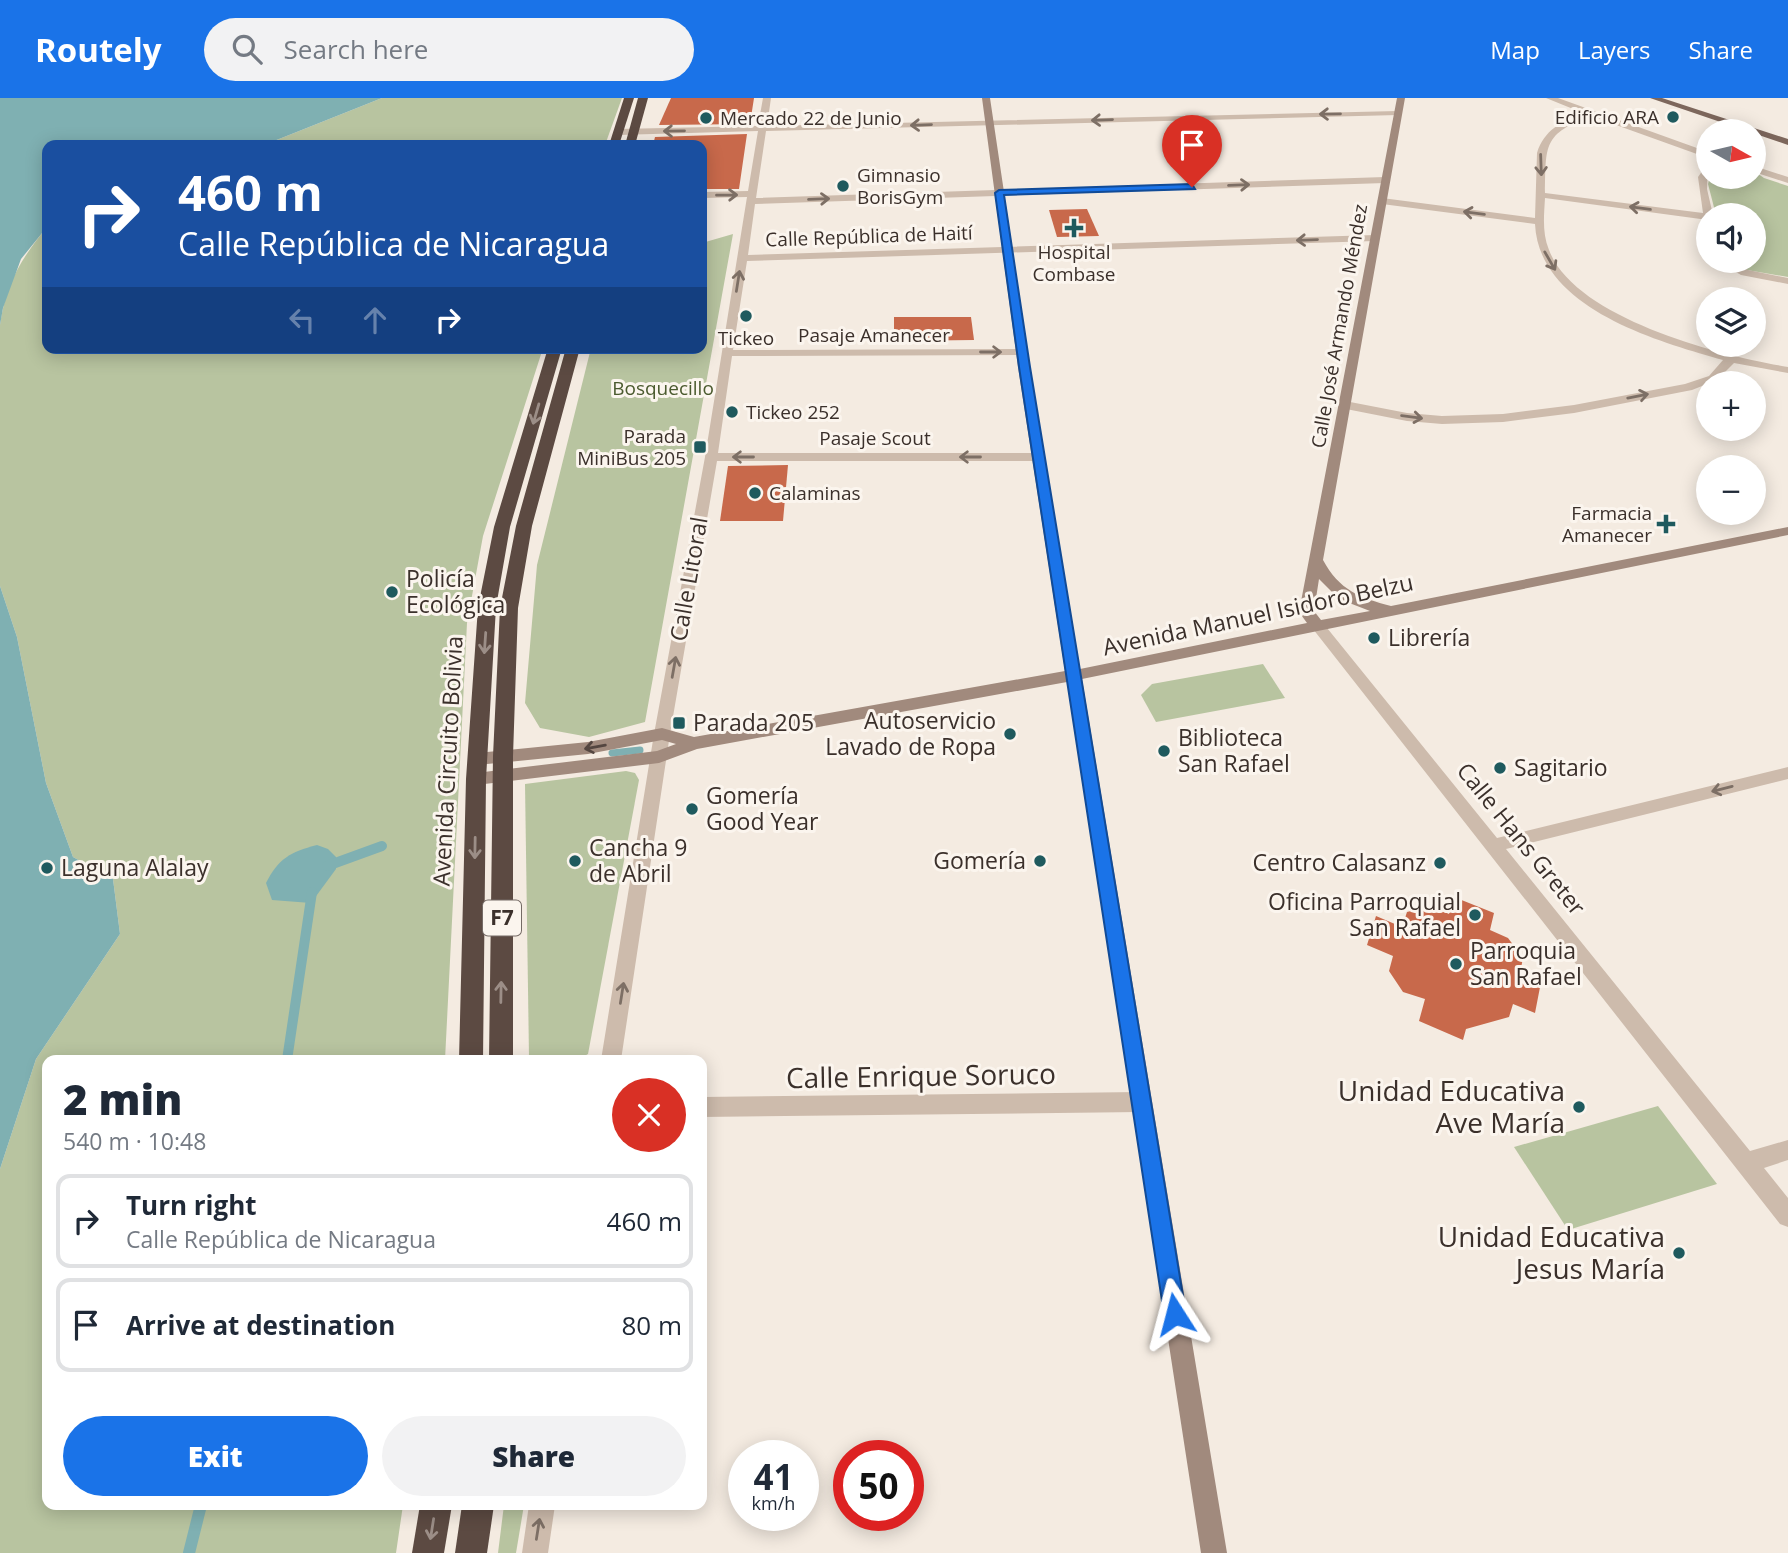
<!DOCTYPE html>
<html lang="en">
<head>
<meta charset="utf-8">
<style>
	:root { --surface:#fff; --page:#f2f2f3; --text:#1f2937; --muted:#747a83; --line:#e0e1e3; --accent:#1a73e8 }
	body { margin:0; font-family:"Open Sans",sans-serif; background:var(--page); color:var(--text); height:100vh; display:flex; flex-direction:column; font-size:26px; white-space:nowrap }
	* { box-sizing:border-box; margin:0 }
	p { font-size:23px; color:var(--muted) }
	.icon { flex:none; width:38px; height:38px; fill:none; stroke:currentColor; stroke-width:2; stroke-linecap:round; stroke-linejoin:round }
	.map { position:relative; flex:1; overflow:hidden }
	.side { position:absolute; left:42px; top:957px; width:665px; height:455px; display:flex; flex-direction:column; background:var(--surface); border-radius:14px; box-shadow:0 4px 18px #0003 }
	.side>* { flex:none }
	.top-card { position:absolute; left:42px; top:42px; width:665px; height:214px; border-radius:14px; box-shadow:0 4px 18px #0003; background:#1a4fa0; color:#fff; overflow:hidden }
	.needle { width:46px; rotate:98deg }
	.tools { position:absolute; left:1696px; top:21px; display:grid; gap:14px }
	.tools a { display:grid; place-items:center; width:70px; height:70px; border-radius:50%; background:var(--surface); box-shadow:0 4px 18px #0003; font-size:35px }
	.speed { position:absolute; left:728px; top:1342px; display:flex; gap:14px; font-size:35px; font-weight:700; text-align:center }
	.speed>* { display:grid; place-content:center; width:91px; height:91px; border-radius:50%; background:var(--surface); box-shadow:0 4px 18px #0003; line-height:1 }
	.speed small { font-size:18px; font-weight:400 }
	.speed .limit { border:10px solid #d22; background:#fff; color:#111 }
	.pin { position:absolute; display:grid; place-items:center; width:60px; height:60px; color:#fff; margin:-72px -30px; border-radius:50% 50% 50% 0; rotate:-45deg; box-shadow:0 0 7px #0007 }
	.pin .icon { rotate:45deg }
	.me { position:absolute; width:77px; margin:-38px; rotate:351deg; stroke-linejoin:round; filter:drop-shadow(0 0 5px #0008) }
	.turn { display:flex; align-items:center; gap:24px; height:147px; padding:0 21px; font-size:32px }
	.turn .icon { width:91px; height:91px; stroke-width:2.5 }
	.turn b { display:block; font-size:49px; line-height:60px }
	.lanes { display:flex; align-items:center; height:66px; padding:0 21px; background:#0003; justify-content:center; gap:35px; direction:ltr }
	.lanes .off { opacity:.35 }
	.round { display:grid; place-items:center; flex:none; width:74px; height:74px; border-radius:37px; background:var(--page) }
	.headline { display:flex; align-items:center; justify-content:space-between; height:119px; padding:0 21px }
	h1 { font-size:42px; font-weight:800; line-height:52px }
	.action { display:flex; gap:14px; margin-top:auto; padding:14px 21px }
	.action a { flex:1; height:80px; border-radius:42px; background:var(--accent); color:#fff; font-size:28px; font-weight:800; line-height:80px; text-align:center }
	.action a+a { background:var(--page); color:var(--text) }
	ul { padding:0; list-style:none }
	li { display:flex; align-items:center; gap:21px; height:94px; margin:0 14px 10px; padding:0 7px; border:4px solid var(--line); border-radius:14px }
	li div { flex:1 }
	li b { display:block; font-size:26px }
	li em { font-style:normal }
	header { display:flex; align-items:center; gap:42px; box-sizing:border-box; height:98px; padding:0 35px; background:var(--accent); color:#fff }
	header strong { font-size:33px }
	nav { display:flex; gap:38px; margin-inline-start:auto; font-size:24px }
	.search { width:490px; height:63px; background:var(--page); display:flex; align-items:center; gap:18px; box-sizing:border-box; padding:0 24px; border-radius:38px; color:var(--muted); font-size:26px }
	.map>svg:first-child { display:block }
	.green { fill:#b8c4a0 }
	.water { fill:#7fb0b2 }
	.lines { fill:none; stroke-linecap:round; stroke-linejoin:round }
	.stream-far2 { stroke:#7fb0b2; stroke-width:7 }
	.stream-far1 { stroke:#7fb0b2; stroke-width:10 }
	.stream { stroke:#7fb0b2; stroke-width:12 }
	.building { fill:#c8694b }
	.street { fill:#cdbbac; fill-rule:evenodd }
	.secondary { fill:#a18a7d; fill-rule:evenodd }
	.primary { fill:#7d675c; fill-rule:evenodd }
	.highway { fill:#5c4a42; fill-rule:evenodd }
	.oneway { stroke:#7d6f65 }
	.oneway2 { stroke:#9c8e87 }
	.oneway3 { stroke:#544640 }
	.route { fill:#1a73e8; stroke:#114b97; stroke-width:2 }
	.poi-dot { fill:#1f5a5e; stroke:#fbf5ee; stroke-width:2.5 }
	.labels { text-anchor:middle; stroke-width:6; stroke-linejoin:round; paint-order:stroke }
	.far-poi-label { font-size:19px; fill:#3b302b; stroke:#fbf5ee; text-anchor:start }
	.far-street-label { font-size:19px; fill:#3b302b; stroke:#fbf5ee }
	.far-park-label { font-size:19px; fill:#4a5a2e; stroke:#fbf5ee }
	.shield { fill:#fbf5ee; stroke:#756b66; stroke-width:2 }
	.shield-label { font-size:21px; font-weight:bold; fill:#3b302b }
	.poi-label { font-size:23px; fill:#3b302b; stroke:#fbf5ee; text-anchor:start }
	.street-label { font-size:23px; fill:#3b302b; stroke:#fbf5ee }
	.near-street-label { font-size:28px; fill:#3b302b; stroke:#fbf5ee }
	.near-poi-label { font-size:28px; fill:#3b302b; stroke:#fbf5ee; text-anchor:end }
</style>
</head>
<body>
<header>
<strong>Routely</strong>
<div class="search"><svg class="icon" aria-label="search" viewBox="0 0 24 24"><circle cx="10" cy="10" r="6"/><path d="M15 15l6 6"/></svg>Search here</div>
<nav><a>Map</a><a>Layers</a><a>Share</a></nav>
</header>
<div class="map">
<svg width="1788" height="1455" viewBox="0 0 1788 1455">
	<rect width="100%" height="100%" fill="#f4ebe1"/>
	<g class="green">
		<polygon points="382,0 622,0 605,47 264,47"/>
		<polygon points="1754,73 1764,80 1788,88 1788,179 1747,172 1730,163 1754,163 1754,117 1716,117 1708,86 1710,79 1754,79"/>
		<path d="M47 129V250H543L483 438 467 525 445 962H47V1407H403L396 1455H0V1071L36 961 120 836 113 781 73 759 46 685 17 539 0 488V227C6 185 21 161 47 129Z"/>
		<polygon points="733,136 645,624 589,639 540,630 525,605 537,467 591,250 702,250 702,145"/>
		<polygon points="1263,566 1285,600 1156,624 1141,597 1152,586"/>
		<path d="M626 673 635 675 639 682 588 956C573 966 547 965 529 959L525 686Z"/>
		<polygon points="1658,1008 1717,1086 1568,1132 1514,1049"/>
		<polygon points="504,1407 524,1407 516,1455 498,1455"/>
	</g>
	<g class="water">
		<polygon points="0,0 382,0 264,47 47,47 47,129 21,161 3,210 0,227"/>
		<polygon points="0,488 17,539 46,685 73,759 113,781 120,836 36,961 0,1071"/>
		<path d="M317 747 328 751 336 759V771L311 805 272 802 266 785C278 761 290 754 317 747Z"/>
	</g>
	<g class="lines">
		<polyline class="stream-far2" points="612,655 640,652"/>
		<g class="stream-far1">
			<polyline points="327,768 382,748"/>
			<polyline points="287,962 312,794"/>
		</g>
		<polyline class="stream" points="189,1455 201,1407"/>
	</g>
	<g class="building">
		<polygon points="671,0 754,0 750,26 659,27"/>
		<polygon points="747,36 739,91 702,91 702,47 653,47 655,39"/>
		<polygon points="1087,111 1099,138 1057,139 1049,112"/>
		<polygon points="894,219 971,219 974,242 894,243"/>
		<polygon points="788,367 783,423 720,423 728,368"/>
		<polygon points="1454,799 1494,815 1490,832 1508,840 1523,860 1520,875 1541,884 1535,915 1513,906 1509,919 1466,931 1463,942 1419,923 1425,901 1403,894 1389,873 1393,858 1367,847 1376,818 1402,829 1407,814 1431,808 1449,816"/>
	</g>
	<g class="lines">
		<g class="street">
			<polygon points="763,0 771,0 767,28 1398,13 1402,15 1398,17 766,33 756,100 1385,79 1390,82 1385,85 755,106 748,157 1375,137 1380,140 1375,143 747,163 733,252 1022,251 1028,254 1022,257 732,258 718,355 1039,355 1045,359 1039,363 717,363 670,636 621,962 601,962 654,636 705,359 747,99 702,100 702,94 748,93 758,33 618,37 614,34 618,31 758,28"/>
			<path d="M1546 0H1558L1708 54V60L1591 18C1543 36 1546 47 1545 95L1703 115 1698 79 1708 65 1707 91 1713 117H1708V122L1545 100C1544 118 1542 135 1549 152 1575 221 1722 258 1788 269V275L1734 265 1717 282 1692 292 1574 315 1503 324 1442 326 1407 323 1341 310 1339 307 1345 303 1407 315 1442 318 1503 316 1574 307 1685 286 1709 278 1723 262C1656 243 1539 210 1535 126L1382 106 1377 103 1382 100 1535 120 1537 55C1544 32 1562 23 1583 15Z"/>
			<polygon points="1754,68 1788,79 1788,85 1754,74"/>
			<polygon points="1717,163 1729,163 1748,172 1788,180 1788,186 1741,177"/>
			<polygon points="1318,523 1323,525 1497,740 1788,669 1788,681 1506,751 1750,1053 1788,1042 1788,1062 1764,1070 1788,1100 1788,1129 1780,1126 1313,531 1311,528 1313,525"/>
			<polygon points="1140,994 1147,997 1151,1004 1147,1011 1140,1014 702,1019 702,999"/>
			<polygon points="529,1407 555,1407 548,1455 522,1455"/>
		</g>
		<path class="secondary" d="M982 0H990L1030 269 1080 571 1307 525 1299 514 1397 0H1405L1323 462C1339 492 1360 500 1391 508L1788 429V437L1082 581 1227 1455H1201L1067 584 697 651 659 665 476 687 470 685 468 681 470 677 476 675 657 653 676 646 662 642 588 656 477 667 469 661 477 655 588 644 662 630 694 639 1065 573 1018 269ZM1319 481 1339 501 1370 513 1321 522 1314 513Z"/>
		<polygon class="primary" points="1650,0 1662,0 1788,41 1788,47"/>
		<g class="highway">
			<polygon points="624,0 634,0 619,47 609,47"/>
			<polygon points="638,0 648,0 635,47 625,47"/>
			<polygon points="548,250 562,250 510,429 496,509 486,681 483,962 459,962 466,681 478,509 494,429"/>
			<polygon points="566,250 580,250 532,428 518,510 513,658 513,962 489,962 493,658 500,510 516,428"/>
			<polygon points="420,1407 452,1407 444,1455 412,1455"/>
			<polygon points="462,1407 494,1407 487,1455 455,1455"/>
		</g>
	</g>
	<defs><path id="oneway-shaft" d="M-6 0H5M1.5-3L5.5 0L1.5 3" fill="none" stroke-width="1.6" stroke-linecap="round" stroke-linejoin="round" transform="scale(1.75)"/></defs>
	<g class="oneway">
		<use href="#oneway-shaft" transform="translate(1330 16) rotate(179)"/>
		<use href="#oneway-shaft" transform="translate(1102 22) rotate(178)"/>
		<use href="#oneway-shaft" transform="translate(921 27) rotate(178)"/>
		<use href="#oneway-shaft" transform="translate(674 33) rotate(179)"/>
		<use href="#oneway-shaft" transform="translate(1541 67) rotate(88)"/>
		<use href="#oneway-shaft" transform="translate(1239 87) rotate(-2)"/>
		<use href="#oneway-shaft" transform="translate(727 97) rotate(-1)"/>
		<use href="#oneway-shaft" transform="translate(819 101) rotate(-2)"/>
		<use href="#oneway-shaft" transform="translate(1640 110) rotate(-172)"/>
		<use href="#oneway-shaft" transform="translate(1474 115) rotate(-173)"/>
		<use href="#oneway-shaft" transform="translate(1307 142) rotate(178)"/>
		<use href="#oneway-shaft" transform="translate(1550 163) rotate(60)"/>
		<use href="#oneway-shaft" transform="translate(738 183) rotate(-81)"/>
		<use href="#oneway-shaft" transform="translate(991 254)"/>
		<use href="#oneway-shaft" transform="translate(1638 298) rotate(-11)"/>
		<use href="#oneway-shaft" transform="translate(1412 319) rotate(7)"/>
		<use href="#oneway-shaft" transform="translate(743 359) rotate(-180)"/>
		<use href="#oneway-shaft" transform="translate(970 359) rotate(-180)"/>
		<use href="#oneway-shaft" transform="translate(674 569) rotate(-80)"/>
		<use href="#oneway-shaft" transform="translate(1722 691) rotate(166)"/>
		<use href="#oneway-shaft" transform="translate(622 895) rotate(-81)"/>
		<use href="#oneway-shaft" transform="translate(538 1431) rotate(-81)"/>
	</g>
	<g class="oneway2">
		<use href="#oneway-shaft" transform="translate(536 316) rotate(106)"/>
		<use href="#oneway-shaft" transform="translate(485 545) rotate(94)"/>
		<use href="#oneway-shaft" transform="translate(475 750) rotate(91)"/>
		<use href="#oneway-shaft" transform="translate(501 894) rotate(-89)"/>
		<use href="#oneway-shaft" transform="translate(432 1431) rotate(99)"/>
	</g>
	<use class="oneway3" href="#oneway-shaft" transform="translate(595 649) rotate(170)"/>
	<polygon class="route" points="1192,86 1195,91 1004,97 1030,269 1186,1216 1183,1224 1175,1227 1167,1224 1164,1216 1019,269 995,95 999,92"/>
	<g class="poi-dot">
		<circle cx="1673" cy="19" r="7"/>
		<circle cx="706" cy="20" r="7"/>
		<circle cx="843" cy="88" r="7"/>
		<path d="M1070.5 119.5h7v7h7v7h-7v7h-7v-7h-7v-7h7z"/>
		<circle cx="746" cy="218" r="7"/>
		<circle cx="732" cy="314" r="7"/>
		<rect x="693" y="342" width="14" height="14" rx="3.5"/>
		<circle cx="755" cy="395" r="7"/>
		<path d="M1662.5 415.5h7v7h7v7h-7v7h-7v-7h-7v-7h7z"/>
		<circle cx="392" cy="494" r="7"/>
		<circle cx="1374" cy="540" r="7"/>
		<rect x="672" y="618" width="14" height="14" rx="3.5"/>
		<circle cx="1010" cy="636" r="7"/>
		<circle cx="1164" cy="653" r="7"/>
		<circle cx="1500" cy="670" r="7"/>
		<circle cx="692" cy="711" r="7"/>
		<circle cx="575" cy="763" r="7"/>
		<circle cx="1040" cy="763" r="7"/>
		<circle cx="1440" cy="765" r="7"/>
		<circle cx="47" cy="770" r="7"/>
		<circle cx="1475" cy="817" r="7"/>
		<circle cx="1456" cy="866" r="7"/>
		<circle cx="1579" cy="1009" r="7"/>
		<circle cx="1679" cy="1155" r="7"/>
	</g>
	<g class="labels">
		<g class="far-poi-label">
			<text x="1659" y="26" text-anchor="end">Edificio ARA</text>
			<text x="720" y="27">Mercado 22 de Junio</text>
			<text x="857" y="84">Gimnasio<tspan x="857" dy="22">BorisGym</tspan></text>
			<text x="1074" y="161" text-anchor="middle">Hospital<tspan x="1074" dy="22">Combase</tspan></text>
			<text x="746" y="247" text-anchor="middle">Tickeo</text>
			<text x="746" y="321">Tickeo 252</text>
			<text x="686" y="345" text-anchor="end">Parada<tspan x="686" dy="22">MiniBus 205</tspan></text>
			<text x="769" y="402">Calaminas</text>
			<text x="1652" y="422" text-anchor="end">Farmacia<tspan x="1652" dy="22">Amanecer</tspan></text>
		</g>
		<g class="far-street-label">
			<text transform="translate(869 138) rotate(-2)" y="7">Calle República de Haití</text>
			<text transform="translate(1339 228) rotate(-80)" y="7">Calle José Armando Méndez</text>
			<text x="874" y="244">Pasaje Amanecer</text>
			<text x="875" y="347">Pasaje Scout</text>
		</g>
		<g class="far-park-label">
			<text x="663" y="297">Bosquecillo</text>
		</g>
		<rect class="shield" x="483" y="802.5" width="38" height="35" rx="5"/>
		<g class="shield-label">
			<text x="502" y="827">F7</text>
		</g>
		<g class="poi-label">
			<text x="406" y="489">Policía<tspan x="406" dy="26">Ecológica</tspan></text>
			<text x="1388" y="548">Librería</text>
			<text x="996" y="631" text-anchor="end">Autoservicio<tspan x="996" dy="26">Lavado de Ropa</tspan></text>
			<text x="693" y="633">Parada 205</text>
			<text x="1178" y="648">Biblioteca<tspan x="1178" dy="26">San Rafael</tspan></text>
			<text x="1514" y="678">Sagitario</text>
			<text x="706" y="706">Gomería<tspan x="706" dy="26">Good Year</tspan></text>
			<text x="589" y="758">Cancha 9<tspan x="589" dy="26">de Abril</tspan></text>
			<text x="1026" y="771" text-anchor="end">Gomería</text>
			<text x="1426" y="773" text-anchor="end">Centro Calasanz</text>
			<text x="61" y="778">Laguna Alalay</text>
			<text x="1461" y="812" text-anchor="end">Oficina Parroquial<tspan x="1461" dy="26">San Rafael</tspan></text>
			<text x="1470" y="861">Parroquia<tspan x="1470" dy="26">San Rafael</tspan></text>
		</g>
		<g class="street-label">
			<text transform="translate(689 481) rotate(-80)" y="8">Calle Litoral</text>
			<text transform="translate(1258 517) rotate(-12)" y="8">Avenida Manuel Isidoro Belzu</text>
			<text transform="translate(448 663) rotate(-87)" y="8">Avenida Circuito Bolivia</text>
			<text transform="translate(1521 741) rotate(51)" y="8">Calle Hans Greter</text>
		</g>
		<g class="near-street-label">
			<text transform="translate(921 978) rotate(-1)" y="10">Calle Enrique Soruco</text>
		</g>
		<g class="near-poi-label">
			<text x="1565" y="1003">Unidad Educativa<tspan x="1565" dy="32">Ave María</tspan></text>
			<text x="1665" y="1149">Unidad Educativa<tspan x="1665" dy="32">Jesus María</tspan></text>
		</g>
	</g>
</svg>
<div class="tools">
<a><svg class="needle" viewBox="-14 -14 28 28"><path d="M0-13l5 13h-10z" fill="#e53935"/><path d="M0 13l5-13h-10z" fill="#747a83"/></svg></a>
<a><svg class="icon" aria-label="sound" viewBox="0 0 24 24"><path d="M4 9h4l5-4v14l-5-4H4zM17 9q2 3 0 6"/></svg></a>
<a><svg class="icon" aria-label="layers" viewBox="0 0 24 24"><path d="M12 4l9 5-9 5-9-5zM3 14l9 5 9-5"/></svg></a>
<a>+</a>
<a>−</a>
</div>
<div class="speed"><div>41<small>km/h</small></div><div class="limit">50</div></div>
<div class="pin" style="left:1192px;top:89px;background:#d93025"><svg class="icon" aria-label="arrive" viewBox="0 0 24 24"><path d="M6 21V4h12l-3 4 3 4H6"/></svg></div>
<svg class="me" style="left:1175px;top:1216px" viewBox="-20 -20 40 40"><path d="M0-17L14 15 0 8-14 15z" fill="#1a73e8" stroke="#fff" stroke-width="4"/></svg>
<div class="top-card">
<div class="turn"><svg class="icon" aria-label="right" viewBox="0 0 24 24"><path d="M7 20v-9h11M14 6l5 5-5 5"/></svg><div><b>460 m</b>Calle República de Nicaragua</div></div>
<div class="lanes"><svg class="icon off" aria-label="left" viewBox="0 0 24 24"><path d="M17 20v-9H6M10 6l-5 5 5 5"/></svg><svg class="icon off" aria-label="ahead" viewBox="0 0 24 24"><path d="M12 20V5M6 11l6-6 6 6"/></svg><svg class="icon" aria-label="right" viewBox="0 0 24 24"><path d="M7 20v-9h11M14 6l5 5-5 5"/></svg></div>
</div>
<section class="side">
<div class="headline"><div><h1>2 min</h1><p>540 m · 10:48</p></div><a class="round" style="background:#d93025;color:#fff"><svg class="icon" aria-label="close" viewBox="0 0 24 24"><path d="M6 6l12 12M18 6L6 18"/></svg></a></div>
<ul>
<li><svg class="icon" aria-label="right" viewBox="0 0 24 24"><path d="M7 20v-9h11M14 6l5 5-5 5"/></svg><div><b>Turn right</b><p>Calle República de Nicaragua</p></div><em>460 m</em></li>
<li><svg class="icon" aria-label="arrive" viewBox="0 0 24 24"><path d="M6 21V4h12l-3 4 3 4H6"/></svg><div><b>Arrive at destination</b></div><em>80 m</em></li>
</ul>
<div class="action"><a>Exit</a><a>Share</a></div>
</section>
</div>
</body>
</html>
